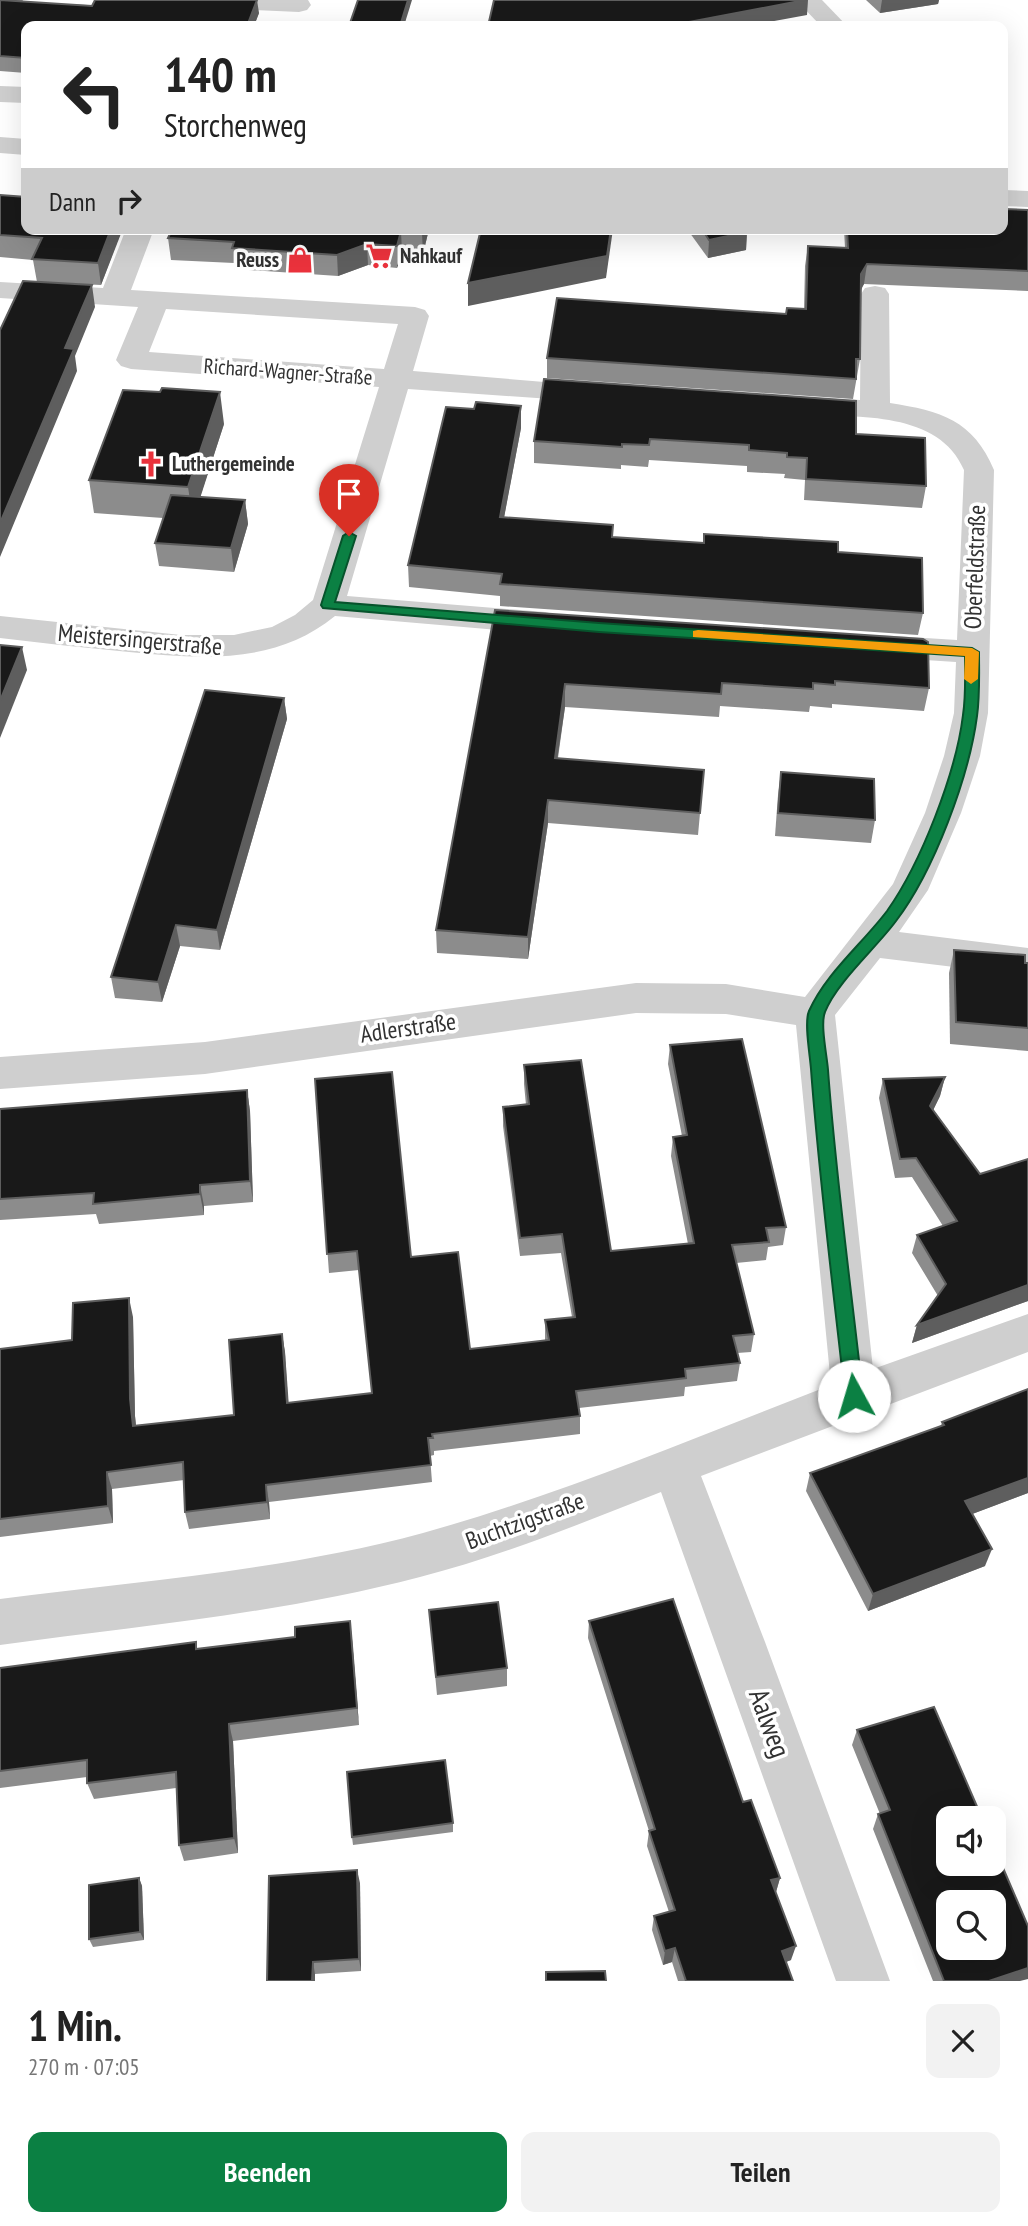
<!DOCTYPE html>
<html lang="de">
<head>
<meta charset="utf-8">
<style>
	:root { --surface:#fff; --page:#f2f2f2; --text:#222; --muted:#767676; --accent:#0b8043 }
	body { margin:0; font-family:"PT Sans Narrow",sans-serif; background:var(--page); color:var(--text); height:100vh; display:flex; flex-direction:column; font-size:26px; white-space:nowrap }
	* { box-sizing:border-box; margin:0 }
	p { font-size:23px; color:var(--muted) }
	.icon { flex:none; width:38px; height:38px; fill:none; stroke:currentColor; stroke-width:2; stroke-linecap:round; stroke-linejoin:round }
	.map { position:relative; height:1981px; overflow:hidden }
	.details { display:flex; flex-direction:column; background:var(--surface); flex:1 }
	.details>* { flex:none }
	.banner { position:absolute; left:21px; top:21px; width:987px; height:214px; border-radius:14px; box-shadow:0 7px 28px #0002; background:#fff; color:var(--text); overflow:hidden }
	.buttons { position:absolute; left:936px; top:1806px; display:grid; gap:14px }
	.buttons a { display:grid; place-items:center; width:70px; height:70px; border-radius:14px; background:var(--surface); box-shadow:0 7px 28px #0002; font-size:35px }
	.pin { position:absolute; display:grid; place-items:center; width:60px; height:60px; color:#fff; margin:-72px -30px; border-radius:50% 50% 50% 0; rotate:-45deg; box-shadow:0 0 7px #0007 }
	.pin .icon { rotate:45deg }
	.me { position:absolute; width:77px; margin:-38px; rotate:354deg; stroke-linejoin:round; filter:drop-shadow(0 0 5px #0008) }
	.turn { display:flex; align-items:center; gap:24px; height:147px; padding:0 28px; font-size:32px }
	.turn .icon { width:91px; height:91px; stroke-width:2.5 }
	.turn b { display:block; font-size:49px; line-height:60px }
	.then { display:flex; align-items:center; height:66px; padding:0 28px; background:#0003; gap:14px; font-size:26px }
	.round { display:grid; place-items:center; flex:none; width:74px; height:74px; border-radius:14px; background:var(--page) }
	.summary { display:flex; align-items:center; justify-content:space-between; height:119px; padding:0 28px }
	h1 { font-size:42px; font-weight:600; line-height:52px }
	.primary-button { display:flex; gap:14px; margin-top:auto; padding:14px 28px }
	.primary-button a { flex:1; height:80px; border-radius:14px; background:var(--accent); color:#fff; font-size:28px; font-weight:600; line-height:80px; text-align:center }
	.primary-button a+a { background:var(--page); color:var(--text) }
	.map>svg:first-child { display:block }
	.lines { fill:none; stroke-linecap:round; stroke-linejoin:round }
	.minor { fill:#cfcfcf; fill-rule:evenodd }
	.wall { fill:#8c8c8c }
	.shaded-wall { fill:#5e5e5e }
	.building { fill:#191919; stroke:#5e5e5e; stroke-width:2; fill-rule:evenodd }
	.route { fill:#0b8043; stroke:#07532c; stroke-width:2 }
	.slow { fill:#f59e0b }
	.labels { text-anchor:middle; stroke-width:7; stroke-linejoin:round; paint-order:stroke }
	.far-poi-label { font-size:21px; font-weight:bold; fill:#323232; stroke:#fff; text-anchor:start }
	.far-street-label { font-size:21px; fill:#323232; stroke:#fff }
	.street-label { font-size:24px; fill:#323232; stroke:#fff }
	.near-street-label { font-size:28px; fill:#323232; stroke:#fff }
</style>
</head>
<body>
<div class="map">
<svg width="1028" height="1981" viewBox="0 0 1028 1981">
	<rect width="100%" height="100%" fill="#fff"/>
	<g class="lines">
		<g class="minor">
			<polygon points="177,0 308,0 311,5 307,10 299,12 189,7 181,5"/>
			<polygon points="796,0 822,0 847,26 821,26"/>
			<polygon points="0,86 26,87 26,103 0,102"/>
			<polygon points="0,137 26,139 26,155 0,153"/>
			<polygon points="1003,190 1028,191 1028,207 1003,206"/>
			<path d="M126 229H154L131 290 415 307 425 310 429 316 413 371 605 387 609 393 605 399 594 402 408 389 347 596 545 612 557 615 562 623 557 631 545 634 335 616C275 665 202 659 129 652 86 648 43 643 0 638V616L181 635H234L272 627 295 615 313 600 379 387 131 369 121 366 116 360 138 307 0 298V282L103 288ZM166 309 398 324 384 369 149 352Z"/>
			<path d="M875 286 885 288 889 294 890 403C941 411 973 420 994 470L988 713 980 756 961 813 928 890 899 932 1028 948V976L880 958 835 1015 873 1369 1028 1314V1352L701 1476 765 1642 890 1981H836L661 1492C582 1523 502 1556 420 1577 283 1613 140 1626 0 1645V1599C140 1581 287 1570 423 1533 562 1494 696 1437 831 1385L796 1025 726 1014 636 1013 205 1074 0 1089V1057L205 1042 636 983 726 984 805 997 893 884 925 813 944 756 954 713 956 662 878 657 866 654 861 646 866 638 878 635 957 640 964 470C939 411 858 417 804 415L793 412 789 406 793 400 804 397 860 400 861 294 865 288Z"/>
		</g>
	</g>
	<g class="wall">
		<polygon points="0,0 23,0 22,2 259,13 254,26 26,26 26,73 0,71"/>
		<polygon points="866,0 939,0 938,4 880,13"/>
		<polygon points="0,195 26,229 122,229 101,285 37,282 33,260 0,257"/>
		<polygon points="1028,210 1028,291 864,284 861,290 860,359 853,399 547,378 547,358 786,314 804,309 805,266 808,246 845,248 844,229 1003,229"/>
		<polygon points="172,229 429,229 423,254 402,253 397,268 368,265 338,276 234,269 234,263 171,260 168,238"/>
		<polygon points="687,229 747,229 746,250 708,258"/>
		<polygon points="521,406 521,428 504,517 613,525 613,537 838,552 923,613 918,635 500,606 500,596 409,587 408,565 474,409"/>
		<polygon points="224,424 200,497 245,500 248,524 234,572 159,566 155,543 163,518 94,513 89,480"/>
		<polygon points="856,434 926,486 922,508 804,500 805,480 784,478 785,474 747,472 747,466 649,460 648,467 621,465 621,469 534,463 534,441"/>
		<polygon points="495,610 929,688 924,711 832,704 832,708 810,706 809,712 720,706 719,717 565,707 558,758 704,770 698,835 548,823 528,959 437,953 436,930"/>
		<polygon points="284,698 287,719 220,950 180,946 162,1002 115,998 111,977"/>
		<polygon points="781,772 875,820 871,843 775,836 778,795"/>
		<polygon points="954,950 1028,963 1028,1051 950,1044 949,973"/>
		<polygon points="670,1045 786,1227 783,1245 768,1247 766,1260 736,1263 754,1334 751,1352 737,1353 740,1363 737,1381 685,1387 684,1396 579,1408 580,1416 580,1434 434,1451 434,1455 430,1456 432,1482 269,1502 270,1519 189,1529 185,1512 184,1480 112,1489 113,1523 0,1537 0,1349 72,1340 133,1317 135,1416 136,1426 234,1415 282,1334 285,1352 288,1403 372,1393 359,1270 329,1273 315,1079 411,1257 470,1349 545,1341 545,1320 572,1317 561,1253 520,1256 503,1126 503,1107 526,1105 524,1084 524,1065 611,1251 688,1244 671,1156 673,1137 682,1136 668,1064"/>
		<polygon points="945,1077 940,1096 933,1110 980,1174 1028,1159 1028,1301 912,1343 917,1325 938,1296 912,1253 917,1235 943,1226 912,1177 895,1178 879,1098 883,1079"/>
		<polygon points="247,1090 250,1111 253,1202 204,1206 204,1215 99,1224 96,1214 0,1220 0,1109"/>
		<polygon points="1028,1389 1028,1493 972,1514 985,1566 868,1611 806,1491 810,1473 941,1426 942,1422"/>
		<polygon points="429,1610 507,1668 507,1686 437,1695"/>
		<polygon points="589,1621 743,1802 780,1878 776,1892 791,1960 786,1962 793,1981 678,1981 672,1962 663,1965 652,1930 654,1916 669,1912 647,1846 649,1831 588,1638"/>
		<polygon points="352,1639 359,1725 233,1741 238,1853 184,1861 179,1845 176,1788 94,1799 87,1783 87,1777 0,1788 0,1668 196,1642 197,1649"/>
		<polygon points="857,1730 1020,1981 933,1981 873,1829 878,1814 880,1814 852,1745"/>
		<polygon points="453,1823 453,1832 353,1845 352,1837"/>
		<polygon points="139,1878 142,1886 144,1940 93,1947 89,1939"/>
		<polygon points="360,1883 361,1971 315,1974 267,1981"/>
	</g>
	<g class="shaded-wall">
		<polygon points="257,0 259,13 254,26 247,26"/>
		<polygon points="408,0 412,0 404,26 400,26"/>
		<polygon points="805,0 808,0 807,15 747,26 668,26"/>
		<polygon points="882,0 939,0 938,4 880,13"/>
		<polygon points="111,229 122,229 122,231 101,285 98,263"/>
		<polygon points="423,229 429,229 423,254 422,233"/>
		<polygon points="611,229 613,229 606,278 468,306 468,283"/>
		<polygon points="401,231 402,253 397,268 397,246"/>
		<polygon points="747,232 746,250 708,258 709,240"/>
		<polygon points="367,244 368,265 338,276 337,255"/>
		<polygon points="867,264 864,284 858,294 861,274"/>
		<polygon points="92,285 95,307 75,356 77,371 0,557 0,523 65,348"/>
		<polygon points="220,392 224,424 193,520 188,487"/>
		<polygon points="521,406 521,428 500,539 500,517"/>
		<polygon points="245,500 248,524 234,572 231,548"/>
		<polygon points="22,647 27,670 0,738 0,701"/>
		<polygon points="565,684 565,707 554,781 555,758"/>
		<polygon points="284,698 287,719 220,950 217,930"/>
		<polygon points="548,800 548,823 528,959 528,937"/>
		<polygon points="176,925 180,946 162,1002 158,982"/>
		<polygon points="945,1077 940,1096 926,1125 930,1106"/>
		<polygon points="247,1090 250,1111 253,1202 250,1181"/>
		<polygon points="200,1185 204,1206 204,1215 200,1194"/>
		<polygon points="1028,1285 1028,1301 912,1343 917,1325"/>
		<polygon points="129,1298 133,1317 135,1416 138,1444 133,1426 130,1399"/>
		<polygon points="282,1334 285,1352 290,1421 287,1403"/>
		<polygon points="107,1472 112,1489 113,1523 108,1506"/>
		<polygon points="1028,1478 1028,1493 959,1519 965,1501"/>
		<polygon points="266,1485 269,1502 270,1519 267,1502"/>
		<polygon points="992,1549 985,1566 868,1611 873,1594"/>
		<polygon points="350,1621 352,1639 359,1725 357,1708"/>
		<polygon points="229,1724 233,1741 238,1853 234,1838"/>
		<polygon points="357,1870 360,1883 361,1971 359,1959"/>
		<polygon points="139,1878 142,1886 144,1940 140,1932"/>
		<polygon points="780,1878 776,1892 771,1880"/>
		<polygon points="796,1946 791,1960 778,1965 782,1951"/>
		<polygon points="675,1948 672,1962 663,1965 665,1951"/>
		<polygon points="313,1962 315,1974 315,1981 312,1981"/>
		<polygon points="1028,1968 1028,1979 1020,1981 989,1981"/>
	</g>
	<g class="building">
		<polygon points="0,0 92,6 95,0 257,0 247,26 26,26 26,58 0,56"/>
		<polygon points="358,0 408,0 400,26 349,26"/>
		<polygon points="494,0 805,0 668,26 488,26"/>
		<polygon points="0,195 26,197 26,229 111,229 98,263 32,259 42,238 0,235"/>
		<polygon points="1003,209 1028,210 1028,271 867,264 861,274 860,359 856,359 856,379 547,358 557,298 786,314 787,308 806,309 808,246 848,248 847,229 1003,229"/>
		<polygon points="172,229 423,229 422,233 401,231 397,246 367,244 337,255 232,248 234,242 168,238"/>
		<polygon points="481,229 611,229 607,256 468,283"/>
		<polygon points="702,229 747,229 747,232 709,240"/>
		<polygon points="23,281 92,285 65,348 74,349 0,523 0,330"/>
		<polygon points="544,379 856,401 856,434 925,438 926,486 806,479 807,458 787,457 787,453 749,450 749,445 650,439 649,445 622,444 622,447 534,441"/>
		<polygon points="162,388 220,392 188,487 89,480 123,390 160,392"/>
		<polygon points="476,402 521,406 500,517 613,525 612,537 704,543 704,534 838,542 838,552 922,558 923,613 500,584 502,574 408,565 446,407 474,409"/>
		<polygon points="171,495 245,500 231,548 155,543"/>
		<polygon points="495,610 923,639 928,642 929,688 835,681 835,685 813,683 813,689 722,683 721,694 565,684 555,758 704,770 700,813 548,800 528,937 436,930"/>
		<polygon points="0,645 22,647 0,701"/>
		<polygon points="205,690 284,698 217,930 176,925 158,982 111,977"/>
		<polygon points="781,772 874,779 875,820 778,813"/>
		<polygon points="954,950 1025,955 1025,963 1028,963 1028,1028 956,1022"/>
		<polygon points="742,1039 786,1227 766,1228 769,1242 732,1245 754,1334 733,1336 740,1363 685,1369 686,1378 576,1391 580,1416 432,1434 433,1438 428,1438 431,1465 266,1485 267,1502 185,1512 183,1462 107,1472 108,1506 0,1519 0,1349 72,1340 73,1303 129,1298 130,1399 133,1426 234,1415 229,1340 282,1334 287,1403 372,1393 357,1251 327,1254 315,1079 392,1072 411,1257 458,1252 470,1349 549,1340 545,1320 575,1317 562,1234 520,1238 503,1107 529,1104 524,1065 581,1060 611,1251 694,1243 673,1137 687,1135 670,1045"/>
		<polygon points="945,1077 930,1106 980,1174 1028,1159 1028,1285 917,1325 946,1284 917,1235 957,1221 916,1158 900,1159 883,1079"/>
		<polygon points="247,1090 250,1181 200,1185 200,1194 93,1204 94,1193 0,1199 0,1109"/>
		<polygon points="1028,1389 1028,1478 965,1501 992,1549 873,1594 810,1473 944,1425 942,1422"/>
		<polygon points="673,1599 743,1802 751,1800 780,1878 771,1880 796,1946 782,1951 793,1981 686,1981 675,1948 665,1951 654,1916 675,1910 649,1831 655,1829 589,1621"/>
		<polygon points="498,1602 507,1668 436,1677 429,1610"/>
		<polygon points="350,1621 357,1708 229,1724 234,1838 179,1845 176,1772 87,1783 87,1760 0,1771 0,1668 196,1642 196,1649 295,1637 295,1627"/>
		<path d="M934 1707 982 1818H948V1864H994V1847L1028 1926V1968L989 1981H944L878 1814 890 1810 857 1730ZM948 1902H994V1948H948Z"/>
		<polygon points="445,1760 453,1823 352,1837 347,1772"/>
		<polygon points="357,1870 359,1959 313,1962 312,1981 267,1981 269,1876"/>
		<polygon points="139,1878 140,1932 89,1939 89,1885"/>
		<polygon points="605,1971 606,1981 546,1981 546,1972"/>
	</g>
	<path class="route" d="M349 532 356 536 335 602 599 623 972 648 979 652C979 673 980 695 977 716 969 777 934 871 896 921 877 947 836 983 825 1012 820 1024 827 1056 828 1070 836 1179 851 1287 863 1396L861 1402 854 1404 848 1402 845 1396C833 1287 819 1178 811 1069 810 1055 804 1022 809 1011 826 973 862 944 887 911 921 863 956 773 963 715 966 696 965 676 965 656L599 632 323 608 321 605 343 536Z"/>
	<polygon class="slow" points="698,630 972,648 979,652 978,679 971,684 964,679 965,656 693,637 693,631"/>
	<defs>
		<g id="supermarket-bare" transform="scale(2.1)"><path d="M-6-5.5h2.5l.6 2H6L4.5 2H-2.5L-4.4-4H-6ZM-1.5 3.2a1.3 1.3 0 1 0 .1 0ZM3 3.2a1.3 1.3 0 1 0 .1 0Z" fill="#ea323c" stroke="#fff" stroke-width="2.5" paint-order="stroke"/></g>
		<g id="shop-bare" transform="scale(2.1)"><path d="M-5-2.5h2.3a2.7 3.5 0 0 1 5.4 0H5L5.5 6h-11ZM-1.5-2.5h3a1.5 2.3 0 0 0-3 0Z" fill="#ea323c" stroke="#fff" stroke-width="2.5" paint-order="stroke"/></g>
		<g id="church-bare" transform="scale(2.1)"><path d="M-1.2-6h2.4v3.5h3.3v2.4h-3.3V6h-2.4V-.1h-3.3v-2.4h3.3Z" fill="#ea323c" stroke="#fff" stroke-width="2.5" paint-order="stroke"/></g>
	</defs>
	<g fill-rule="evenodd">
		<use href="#supermarket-bare" x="379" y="256"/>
		<use href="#shop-bare" x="300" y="260"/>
		<use href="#church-bare" x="151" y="464"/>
	</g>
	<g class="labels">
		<g class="far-poi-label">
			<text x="400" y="263">Nahkauf</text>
			<text x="279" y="267" text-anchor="end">Reuss</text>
			<text x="172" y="471">Luthergemeinde</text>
		</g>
		<g class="far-street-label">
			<text transform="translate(288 372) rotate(4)" y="7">Richard-Wagner-Straße</text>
		</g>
		<g class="street-label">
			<text transform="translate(975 567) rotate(-88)" y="8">Oberfeldstraße</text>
			<text transform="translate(140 640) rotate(5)" y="8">Meistersingerstraße</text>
			<text transform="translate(408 1028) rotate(-8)" y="8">Adlerstraße</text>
			<text transform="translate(525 1521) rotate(-20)" y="8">Buchtzigstraße</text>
		</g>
		<g class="near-street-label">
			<text transform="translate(770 1723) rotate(70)" y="10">Aalweg</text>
		</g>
	</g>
</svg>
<div class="buttons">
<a><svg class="icon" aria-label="sound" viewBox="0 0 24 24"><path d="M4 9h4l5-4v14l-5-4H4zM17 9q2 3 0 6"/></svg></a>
<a><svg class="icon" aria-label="search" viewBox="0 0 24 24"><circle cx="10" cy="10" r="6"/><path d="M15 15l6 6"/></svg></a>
</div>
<div class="pin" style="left:349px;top:536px;background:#d93025"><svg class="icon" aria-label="arrive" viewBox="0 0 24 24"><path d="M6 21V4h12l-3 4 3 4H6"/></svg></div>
<svg class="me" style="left:854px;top:1396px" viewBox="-20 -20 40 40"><circle r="19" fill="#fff"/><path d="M0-13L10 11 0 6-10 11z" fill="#0b8043"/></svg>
<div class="banner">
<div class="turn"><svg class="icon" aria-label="left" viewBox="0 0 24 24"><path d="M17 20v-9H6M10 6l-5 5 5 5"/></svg><div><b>140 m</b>Storchenweg</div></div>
<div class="then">Dann<svg class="icon" aria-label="right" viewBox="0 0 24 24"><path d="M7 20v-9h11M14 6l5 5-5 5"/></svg></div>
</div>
</div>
<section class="details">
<div class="summary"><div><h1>1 Min.</h1><p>270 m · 07:05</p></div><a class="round"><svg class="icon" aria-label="close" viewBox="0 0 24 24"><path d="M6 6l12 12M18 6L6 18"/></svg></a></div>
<div class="primary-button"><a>Beenden</a><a>Teilen</a></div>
</section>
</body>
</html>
